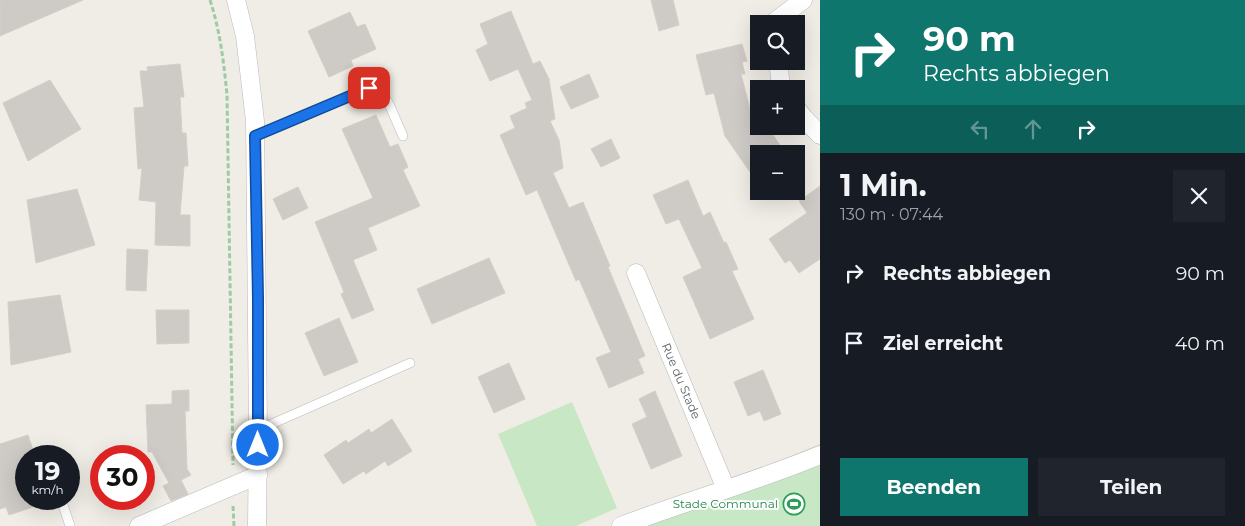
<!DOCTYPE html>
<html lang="de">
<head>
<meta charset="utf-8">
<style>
	:root { --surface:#171b24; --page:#20242c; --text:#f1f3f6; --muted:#9ea1a6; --accent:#0f766e }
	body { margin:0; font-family:Montserrat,sans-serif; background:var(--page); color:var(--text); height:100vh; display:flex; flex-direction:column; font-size:19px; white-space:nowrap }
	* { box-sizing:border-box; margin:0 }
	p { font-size:16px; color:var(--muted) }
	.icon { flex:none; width:28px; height:28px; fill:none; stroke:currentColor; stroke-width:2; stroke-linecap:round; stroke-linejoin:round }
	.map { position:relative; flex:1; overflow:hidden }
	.panel { display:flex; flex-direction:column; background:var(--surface); width:425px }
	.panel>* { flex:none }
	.top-card { background:#0f766e; color:#fff; overflow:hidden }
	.tools { position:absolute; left:750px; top:15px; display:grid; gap:10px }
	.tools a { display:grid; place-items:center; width:55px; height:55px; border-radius:0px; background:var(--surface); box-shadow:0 5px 20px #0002; font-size:25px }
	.speed { position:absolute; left:15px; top:445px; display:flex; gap:10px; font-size:25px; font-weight:700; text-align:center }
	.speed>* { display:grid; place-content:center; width:65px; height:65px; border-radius:50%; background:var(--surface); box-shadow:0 5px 20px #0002; line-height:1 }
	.speed small { font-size:12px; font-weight:400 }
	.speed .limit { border:8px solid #d22; background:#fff; color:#111 }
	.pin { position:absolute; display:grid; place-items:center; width:42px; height:42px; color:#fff; margin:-21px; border-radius:10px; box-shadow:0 2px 8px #0006 }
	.me { position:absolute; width:55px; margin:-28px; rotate:0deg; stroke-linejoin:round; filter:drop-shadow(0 0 4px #0008) }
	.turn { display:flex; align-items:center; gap:18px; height:105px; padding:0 20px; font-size:22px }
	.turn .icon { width:65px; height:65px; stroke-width:2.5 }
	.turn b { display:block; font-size:35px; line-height:42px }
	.lanes { display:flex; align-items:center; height:48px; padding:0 20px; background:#0003; justify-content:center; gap:25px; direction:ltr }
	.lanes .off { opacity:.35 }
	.round { display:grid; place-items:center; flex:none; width:52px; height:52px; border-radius:0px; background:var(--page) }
	.overview { display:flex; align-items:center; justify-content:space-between; height:85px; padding:0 20px }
	h1 { font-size:30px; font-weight:700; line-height:38px }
	.action { display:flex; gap:10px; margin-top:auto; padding:10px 20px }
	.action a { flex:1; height:58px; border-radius:0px; background:var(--accent); color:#fff; font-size:20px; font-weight:700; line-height:58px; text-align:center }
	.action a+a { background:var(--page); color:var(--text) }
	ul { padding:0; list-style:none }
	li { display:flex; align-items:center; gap:15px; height:70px; padding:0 20px }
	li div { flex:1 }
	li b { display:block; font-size:19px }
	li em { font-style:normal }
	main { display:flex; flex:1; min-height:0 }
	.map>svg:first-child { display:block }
	.green { fill:#c8e7c4 }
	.building { fill:#cecac6; stroke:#d5cec5 }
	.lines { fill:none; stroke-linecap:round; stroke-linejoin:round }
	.service-casing { stroke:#b7b9bd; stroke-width:10 }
	.minor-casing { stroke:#b7b9bd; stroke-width:19 }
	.path { stroke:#9ecaa5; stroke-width:3; stroke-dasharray:5 2.5; stroke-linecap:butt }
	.service { stroke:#fff; stroke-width:9 }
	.minor { stroke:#fff; stroke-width:18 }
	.route-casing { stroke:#114b97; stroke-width:12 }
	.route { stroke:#1a73e8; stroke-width:9 }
	.labels { text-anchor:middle; stroke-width:4; stroke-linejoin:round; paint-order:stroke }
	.street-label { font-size:12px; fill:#5e6366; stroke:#fff }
	.leisure-label { font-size:12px; fill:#27864d; stroke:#fff; text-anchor:end }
</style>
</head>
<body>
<main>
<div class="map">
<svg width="820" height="526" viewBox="0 0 820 526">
	<rect width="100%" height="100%" fill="#f0ede6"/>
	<g class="green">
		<polygon points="572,402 617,508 576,526 537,526 498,434"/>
		<polygon points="820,444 820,526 621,526"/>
	</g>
	<g class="building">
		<polygon points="0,0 83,0 0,36"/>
		<polygon points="651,0 673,0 679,25 659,31"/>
		<polygon points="511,11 533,64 540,61 549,79 555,119 550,121 559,140 563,168 553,173 569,208 583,202 610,266 608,267 645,356 638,359 644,373 609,388 596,358 611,352 579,279 576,281 537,190 526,195 500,135 515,128 510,116 527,108 525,103 532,100 518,69 490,81 476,50 488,44 480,24"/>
		<polygon points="350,12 357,27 365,24 376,49 351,60 353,66 329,77 308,31"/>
		<polygon points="742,44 747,61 742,62 745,74 741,74 753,121 759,117 759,126 767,126 786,154 759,154 759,185 725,136 714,93 706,95 696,55"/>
		<polygon points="180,64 184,97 180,97 182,133 186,133 188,166 184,166 180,215 190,215 190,246 155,245 156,202 139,200 142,168 138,169 134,108 144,107 140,71 148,71 147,67"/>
		<polygon points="589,74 599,97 571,109 560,87"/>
		<polygon points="50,80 81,129 28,161 3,103"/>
		<polygon points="376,115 390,147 398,144 408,167 403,170 420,206 368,228 377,250 353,260 374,310 352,319 341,294 344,292 315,222 373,198 342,129"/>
		<polygon points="611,139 620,158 601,167 591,149"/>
		<polygon points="688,180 703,216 710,212 724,243 726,242 738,269 732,271 754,319 710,339 683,277 702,268 679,219 666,224 653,195"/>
		<polygon points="820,186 820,259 799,273 790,260 785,263 769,239 807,213 799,201"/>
		<polygon points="298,187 308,208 283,220 273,199"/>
		<polygon points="77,189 95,245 36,263 27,200"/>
		<polygon points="127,249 148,250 146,291 126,290"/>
		<polygon points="489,258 505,293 432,324 417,289"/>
		<polygon points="60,295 71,352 11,365 8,302"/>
		<polygon points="156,310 189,310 189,343 157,344"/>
		<polygon points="339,318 358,362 324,376 305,333"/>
		<polygon points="509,363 525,399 494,413 478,377"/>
		<polygon points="763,370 781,414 764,421 760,411 748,416 734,382"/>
		<polygon points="189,390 189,411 185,411 187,469 191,475 181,480 188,494 171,501 163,486 169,483 152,452 148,452 146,405 172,404 172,391"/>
		<polygon points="655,391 682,456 651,469 632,424 647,417 639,399"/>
		<polygon points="392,419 412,451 388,466 385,461 366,474 364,471 343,484 324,455 346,440 348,443 369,429 371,433"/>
		<polygon points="28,435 35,456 26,456 26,465 20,467 26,485 26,499 31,499 33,507 9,515 6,507 0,509 0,444"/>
	</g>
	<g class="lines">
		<g class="service-casing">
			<g id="service">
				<polyline points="255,136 369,88 379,89 389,104 403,136"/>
				<polyline points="258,430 410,363"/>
				<polyline points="61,499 70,526"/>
			</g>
		</g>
		<g class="minor-casing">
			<g id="minor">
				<polyline points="236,0 245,36 255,121 258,430 257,526"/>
				<polyline points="773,24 773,23 803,0"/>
				<polyline points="778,61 781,86 782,89"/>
				<polyline points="796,108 804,118 820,135"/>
				<polyline points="636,273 726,489"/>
				<polyline points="139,526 258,475"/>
				<path d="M621 526C686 501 755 482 820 455"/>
			</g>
		</g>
		<g class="path">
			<path d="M210 0C220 30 224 64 227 95L233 465"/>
			<polyline points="233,506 234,526"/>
		</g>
		<use href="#service" class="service"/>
		<use href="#minor" class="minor"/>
	</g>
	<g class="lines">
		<g class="route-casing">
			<polyline id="route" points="258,445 258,298 255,136 369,88"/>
		</g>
		<use href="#route" class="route"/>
	</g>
	<defs>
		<g id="stadium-ring" transform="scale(1.125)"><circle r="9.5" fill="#fff" stroke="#2e9e5b" stroke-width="1.5"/><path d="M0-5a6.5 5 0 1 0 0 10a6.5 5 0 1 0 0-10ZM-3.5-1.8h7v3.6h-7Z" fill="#2e9e5b"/></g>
	</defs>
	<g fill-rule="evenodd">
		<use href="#stadium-ring" x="794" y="504"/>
	</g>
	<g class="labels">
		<g class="street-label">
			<text transform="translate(681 381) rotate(67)" y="4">Rue du Stade</text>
		</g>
		<g class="leisure-label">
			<text x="778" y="508">Stade Communal</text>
		</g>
	</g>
</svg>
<div class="tools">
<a><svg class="icon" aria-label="search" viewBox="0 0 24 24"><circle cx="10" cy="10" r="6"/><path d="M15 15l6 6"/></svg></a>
<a>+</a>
<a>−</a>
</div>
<div class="speed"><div>19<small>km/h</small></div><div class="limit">30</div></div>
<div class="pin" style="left:369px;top:88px;background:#d93025"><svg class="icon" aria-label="arrive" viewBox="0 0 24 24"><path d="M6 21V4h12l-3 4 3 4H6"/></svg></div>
<svg class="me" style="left:258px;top:445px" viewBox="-20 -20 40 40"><circle r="17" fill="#1a73e8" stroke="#fff" stroke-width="3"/><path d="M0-11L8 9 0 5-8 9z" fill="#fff"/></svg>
</div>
<section class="panel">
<div class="top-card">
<div class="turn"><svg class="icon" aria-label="right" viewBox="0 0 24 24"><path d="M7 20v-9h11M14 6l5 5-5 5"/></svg><div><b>90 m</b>Rechts abbiegen</div></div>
<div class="lanes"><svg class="icon off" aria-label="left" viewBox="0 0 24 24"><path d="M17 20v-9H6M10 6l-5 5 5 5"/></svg><svg class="icon off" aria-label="ahead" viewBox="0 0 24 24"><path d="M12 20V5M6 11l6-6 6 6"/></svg><svg class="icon" aria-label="right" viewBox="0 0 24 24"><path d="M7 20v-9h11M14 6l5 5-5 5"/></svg></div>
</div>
<div class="overview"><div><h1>1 Min.</h1><p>130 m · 07:44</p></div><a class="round"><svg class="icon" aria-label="close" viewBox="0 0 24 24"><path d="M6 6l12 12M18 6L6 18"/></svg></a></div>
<ul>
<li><svg class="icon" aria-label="right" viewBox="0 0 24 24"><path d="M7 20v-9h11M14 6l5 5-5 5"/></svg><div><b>Rechts abbiegen</b></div><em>90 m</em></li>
<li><svg class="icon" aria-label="arrive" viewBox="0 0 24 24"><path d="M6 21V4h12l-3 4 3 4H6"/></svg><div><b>Ziel erreicht</b></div><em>40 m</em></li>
</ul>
<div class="action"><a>Beenden</a><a>Teilen</a></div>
</section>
</main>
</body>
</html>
